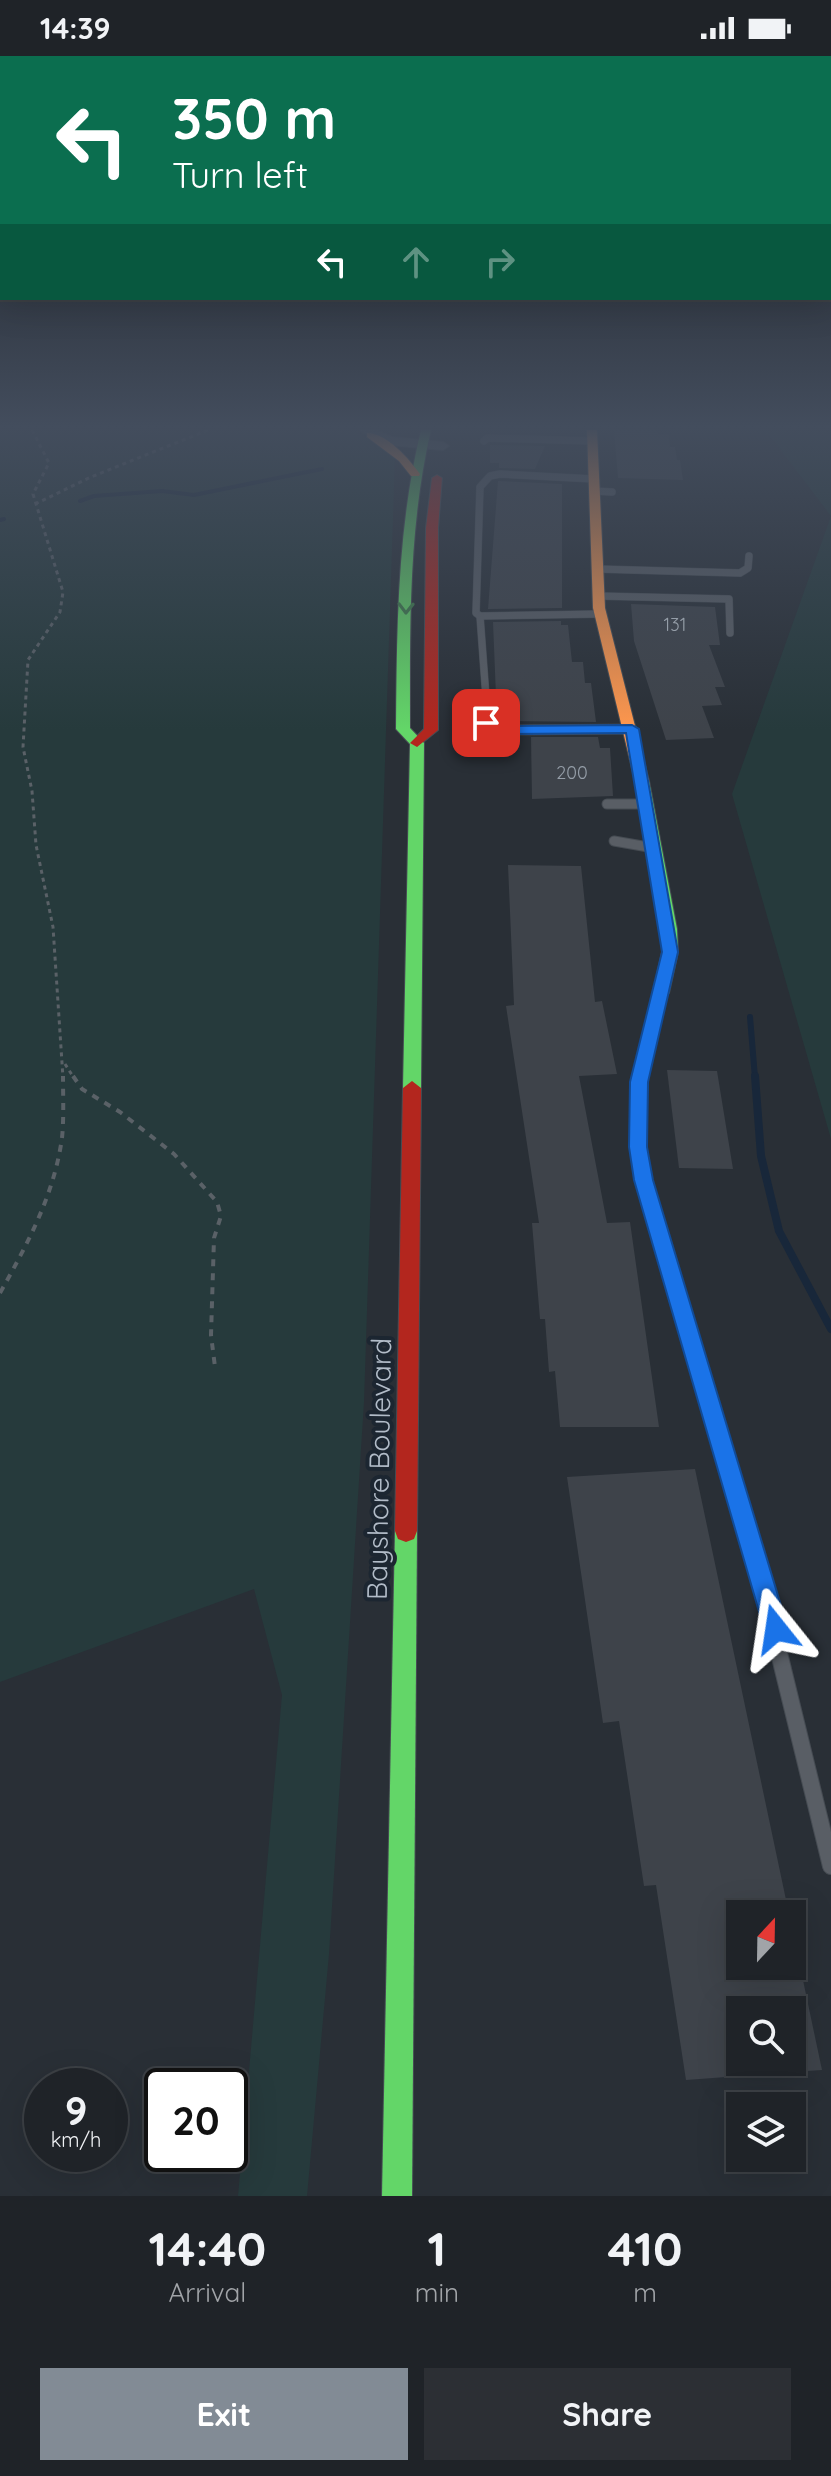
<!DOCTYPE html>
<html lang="en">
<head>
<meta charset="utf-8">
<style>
	:root { --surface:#1f2328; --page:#2c2f34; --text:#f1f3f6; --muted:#a1a4a8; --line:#3c4045; --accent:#828b95 }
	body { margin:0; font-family:Quicksand,sans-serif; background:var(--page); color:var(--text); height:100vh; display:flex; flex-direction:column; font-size:30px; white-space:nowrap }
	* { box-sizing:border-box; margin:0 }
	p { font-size:26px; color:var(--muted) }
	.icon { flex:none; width:44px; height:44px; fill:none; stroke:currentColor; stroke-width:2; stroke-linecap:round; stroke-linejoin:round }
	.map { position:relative; height:2140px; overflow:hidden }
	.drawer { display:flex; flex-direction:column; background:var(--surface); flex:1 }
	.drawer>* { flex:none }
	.guide { position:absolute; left:0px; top:0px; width:832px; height:244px; box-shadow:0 8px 32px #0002,0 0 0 2px var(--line); background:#0b6e4f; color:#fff; overflow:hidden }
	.needle { width:52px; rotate:22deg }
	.fabs { position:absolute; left:726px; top:1844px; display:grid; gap:16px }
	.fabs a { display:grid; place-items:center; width:80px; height:80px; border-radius:0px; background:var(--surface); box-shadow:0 8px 32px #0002,0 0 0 2px var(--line); font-size:40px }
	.speed { position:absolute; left:24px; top:2012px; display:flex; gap:16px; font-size:40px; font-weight:700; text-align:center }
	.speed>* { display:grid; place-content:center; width:104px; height:104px; border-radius:50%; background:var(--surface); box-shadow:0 8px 32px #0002,0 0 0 2px var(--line); line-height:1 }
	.speed small { font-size:20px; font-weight:400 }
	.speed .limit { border:4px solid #111; border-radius:12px; background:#fff; color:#111 }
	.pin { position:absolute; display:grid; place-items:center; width:68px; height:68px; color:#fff; margin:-34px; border-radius:16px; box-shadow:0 4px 12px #0006 }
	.me { position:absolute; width:88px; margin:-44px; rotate:345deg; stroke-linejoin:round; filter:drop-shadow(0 0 6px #0008) }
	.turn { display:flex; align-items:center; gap:28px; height:168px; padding:0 40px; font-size:36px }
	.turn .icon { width:104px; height:104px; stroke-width:2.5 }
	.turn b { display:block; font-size:56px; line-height:68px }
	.lanes { display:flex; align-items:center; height:76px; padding:0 40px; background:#0003; justify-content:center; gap:40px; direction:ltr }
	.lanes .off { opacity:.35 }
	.eta { display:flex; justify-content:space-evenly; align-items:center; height:136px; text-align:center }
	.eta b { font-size:48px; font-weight:700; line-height:56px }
	.action { display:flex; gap:16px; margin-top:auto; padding:16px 40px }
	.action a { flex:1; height:92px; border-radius:0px; background:var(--accent); color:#fff; font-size:32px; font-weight:700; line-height:92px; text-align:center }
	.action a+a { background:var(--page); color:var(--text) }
	.status { display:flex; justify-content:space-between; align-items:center; height:56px; padding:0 40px; background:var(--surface); direction:ltr }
	.status svg { height:22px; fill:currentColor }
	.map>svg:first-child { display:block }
	.green { fill:#263a3c }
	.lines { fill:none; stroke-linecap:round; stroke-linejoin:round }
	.stream-far2 { stroke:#18273a; stroke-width:4 }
	.stream-far1 { stroke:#18273a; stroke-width:6 }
	.stream { stroke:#18273a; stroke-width:8 }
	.building { fill:#3e434a }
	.lane-far3-casing { stroke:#464c53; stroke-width:8 }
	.lane-far2-casing { stroke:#464c53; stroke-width:11 }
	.lane-far1-casing { stroke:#464c53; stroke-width:14 }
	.lane-casing { stroke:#464c53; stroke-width:18 }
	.street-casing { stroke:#464c53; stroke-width:2 }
	.fast-casing { stroke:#464c53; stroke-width:2 }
	.slow-casing { stroke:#464c53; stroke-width:2 }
	.jam-casing { stroke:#464c53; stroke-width:2 }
	.path-far1 { stroke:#5a6167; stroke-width:3; stroke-dasharray:4 4; stroke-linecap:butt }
	.path { stroke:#5a6167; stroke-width:4; stroke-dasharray:7 7; stroke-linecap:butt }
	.lane-far3 { stroke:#595e65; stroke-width:7 }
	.lane-far2 { stroke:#595e65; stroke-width:9 }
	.lane-far1 { stroke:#595e65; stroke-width:12 }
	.lane { stroke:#595e65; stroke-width:16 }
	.street { fill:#595e65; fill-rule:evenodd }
	.fast { fill:#63d668; fill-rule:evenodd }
	.slow { fill:#ff974d; fill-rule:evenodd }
	.jam { fill:#b3261e; fill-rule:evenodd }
	.oneway { stroke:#407e4c }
	.route { fill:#1a73e8; stroke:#114b97; stroke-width:2 }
	.labels { text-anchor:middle; stroke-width:8; stroke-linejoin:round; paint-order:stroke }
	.far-number-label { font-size:18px; fill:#959ea8 }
	.near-street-label { font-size:28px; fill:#b2bcc8; stroke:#1c2631 }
</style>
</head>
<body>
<div class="status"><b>14:39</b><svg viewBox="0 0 49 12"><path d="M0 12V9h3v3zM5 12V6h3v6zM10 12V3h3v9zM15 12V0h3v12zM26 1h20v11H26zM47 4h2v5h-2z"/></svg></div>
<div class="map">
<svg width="831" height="2140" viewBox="0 0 831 2140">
	<rect width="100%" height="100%" fill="#292f36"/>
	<g class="green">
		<polygon points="0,375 354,375 395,401 364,1346 329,1898 307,2140 238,2140 282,1639 254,1533 0,1626"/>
		<polygon points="753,375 831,375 831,1083 732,738 831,460 770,380"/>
	</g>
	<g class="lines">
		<g class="stream-far2">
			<polyline points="80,445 94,440 162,435 194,439 322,413"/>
			<polyline points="0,464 4,463"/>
		</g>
		<polyline class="stream-far1" points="750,961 755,1022"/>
		<polyline class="stream" points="755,1020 761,1100 779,1175 831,1273"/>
	</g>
	<g class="building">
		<polygon points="614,374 657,374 658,378 669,378 670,391 675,391 677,404 680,404 683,424 618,422"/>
		<polygon points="490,389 545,390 535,413 499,412 499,407 490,407"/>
		<polygon points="498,425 562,428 562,552 488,553"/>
		<polygon points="631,548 715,551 720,589 709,589 725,631 715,631 722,649 702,650 714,682 666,684 634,585"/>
		<polygon points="561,565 561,569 568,569 572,606 583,606 585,627 591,627 596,666 497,665 493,566"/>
		<polygon points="531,681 598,681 600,692 610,692 613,740 532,743"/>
		<polygon points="508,809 581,810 595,946 602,945 617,1018 579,1020 607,1167 630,1166 659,1371 560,1371 555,1315 549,1316 545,1263 540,1263 532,1167 539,1167 506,950 514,949"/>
		<polygon points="667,1014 717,1015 733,1113 679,1112"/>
		<polygon points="695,1413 789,1858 740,1858 740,1910 800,1910 822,2014 792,2016 792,1954 740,1954 740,2020 686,2024 656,1829 644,1830 619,1665 603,1667 567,1421"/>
	</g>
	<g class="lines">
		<g class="lane-far3-casing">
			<g id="lane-far3">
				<polyline points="484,385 487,382 592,385"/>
				<polyline points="594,423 500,418 490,420 480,431 476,557 480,560 600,558"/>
				<polyline points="594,435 612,436"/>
				<polyline points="597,513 740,517 748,512 749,500"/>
				<polyline points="598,540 729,543 730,577"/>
				<polyline points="480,560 487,655"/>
			</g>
		</g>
		<g class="lane-far2-casing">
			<g id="lane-far2">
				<polyline points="487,653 488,670 501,674 632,673"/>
				<polyline points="607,748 646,748"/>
				<polyline points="614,785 654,792"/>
				<polyline points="642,1022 661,937"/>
			</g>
		</g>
		<g class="lane-far1-casing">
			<polyline id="lane-far1" points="642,1020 639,1073 644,1124 757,1505"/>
		</g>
		<g class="lane-casing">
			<polyline id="lane" points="756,1503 831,1810"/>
		</g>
		<g class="street-casing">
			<polygon id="street" points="359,374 376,374 392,381 443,386 449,390 443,394 389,389"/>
		</g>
		<g class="fast-casing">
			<g id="fast">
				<path d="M421 374H431C408 473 410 572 410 672L424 687 421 1032 412 1039 403 1032 410 688 396 673C397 572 397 473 421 374Z"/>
				<polygon points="642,721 649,725 677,873 678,896 669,937 661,943 653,937 662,896 661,873 635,725"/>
				<polygon points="406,1464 414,1467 417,1475 412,2140 382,2140 395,1475 398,1467"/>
			</g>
		</g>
		<g class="slow-casing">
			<g id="slow">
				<polygon points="587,374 597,374 605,552 649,725 642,729 635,725 593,552"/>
				<path d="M367 377C387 377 409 403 420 418L419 420H411L399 405 367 381Z"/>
			</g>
		</g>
		<g class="jam-casing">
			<g id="jam">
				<polygon points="437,419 442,422 438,472 438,674 417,691 410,687 424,673 426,472 432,422"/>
				<polygon points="412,1025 421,1032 417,1475 414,1483 406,1486 398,1483 395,1475 403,1032"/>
			</g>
		</g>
		<g class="path-far1">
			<polyline points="32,374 49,407 33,438 63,536 60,556 28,604 23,691 32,735 36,789 53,871 63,1022"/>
			<polyline points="35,448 91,421 208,374"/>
			<polyline points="65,1008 74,1022"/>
		</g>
		<g class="path">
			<polyline points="73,1020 82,1033 120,1056 174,1098 217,1146 221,1160 214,1182 211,1279 215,1311"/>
			<path d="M0 1237C28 1187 54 1139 62 1082 64 1062 63 1040 63 1020"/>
		</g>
		<use href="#lane-far3" class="lane-far3"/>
		<use href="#lane-far2" class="lane-far2"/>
		<use href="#lane-far1" class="lane-far1"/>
		<use href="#lane" class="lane"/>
		<use href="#street" class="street"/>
		<use href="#fast" class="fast"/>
		<use href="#slow" class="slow"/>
		<use href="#jam" class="jam"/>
	</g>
	<defs><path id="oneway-chevron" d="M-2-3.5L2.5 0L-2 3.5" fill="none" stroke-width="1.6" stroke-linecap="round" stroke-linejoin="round" transform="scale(2)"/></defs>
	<use class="oneway" href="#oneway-chevron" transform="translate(406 552) rotate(91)"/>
	<linearGradient id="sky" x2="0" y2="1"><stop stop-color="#171a1e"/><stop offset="0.55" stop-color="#434d5d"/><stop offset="1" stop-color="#434d5d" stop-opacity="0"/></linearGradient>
	<rect width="831" height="674" fill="url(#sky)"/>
	<polygon class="route" points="486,663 503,670 632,669 639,673 678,896 648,1026 647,1091 653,1124 788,1573 784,1581 776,1585 767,1581 764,1573 634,1124 629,1091 630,1026 662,896 626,677 501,678 481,670 479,667"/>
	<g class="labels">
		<g class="far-number-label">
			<text x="675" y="575">131</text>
			<text x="572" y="723">200</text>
		</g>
		<g class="near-street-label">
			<text transform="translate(379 1413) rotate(-89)" y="10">Bayshore Boulevard</text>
		</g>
	</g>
</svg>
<div class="fabs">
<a><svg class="needle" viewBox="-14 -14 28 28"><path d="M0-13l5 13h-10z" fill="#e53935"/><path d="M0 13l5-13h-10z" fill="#a1a4a8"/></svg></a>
<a><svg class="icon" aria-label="search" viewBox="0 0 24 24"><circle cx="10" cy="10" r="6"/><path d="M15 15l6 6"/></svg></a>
<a><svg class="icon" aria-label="layers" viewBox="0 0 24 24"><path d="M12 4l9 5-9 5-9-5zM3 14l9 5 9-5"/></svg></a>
</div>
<div class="speed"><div>9<small>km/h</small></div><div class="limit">20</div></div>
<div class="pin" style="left:486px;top:667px;background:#d93025"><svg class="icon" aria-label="arrive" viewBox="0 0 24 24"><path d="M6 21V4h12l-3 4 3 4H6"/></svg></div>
<svg class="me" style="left:776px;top:1573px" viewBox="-20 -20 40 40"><path d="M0-17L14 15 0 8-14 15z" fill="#1a73e8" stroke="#fff" stroke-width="4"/></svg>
<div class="guide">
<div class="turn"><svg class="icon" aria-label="left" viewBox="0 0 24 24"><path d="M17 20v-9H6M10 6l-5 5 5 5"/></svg><div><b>350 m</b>Turn left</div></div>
<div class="lanes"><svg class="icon" aria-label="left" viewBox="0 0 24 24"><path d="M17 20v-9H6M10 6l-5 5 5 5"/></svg><svg class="icon off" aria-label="ahead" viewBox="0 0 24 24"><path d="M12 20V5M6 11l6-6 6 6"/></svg><svg class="icon off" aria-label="right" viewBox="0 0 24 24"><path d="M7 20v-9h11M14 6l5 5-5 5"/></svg></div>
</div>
</div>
<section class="drawer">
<div class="eta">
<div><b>14:40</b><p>Arrival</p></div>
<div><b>1</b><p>min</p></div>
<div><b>410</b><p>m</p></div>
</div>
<div class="action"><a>Exit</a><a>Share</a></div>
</section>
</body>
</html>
